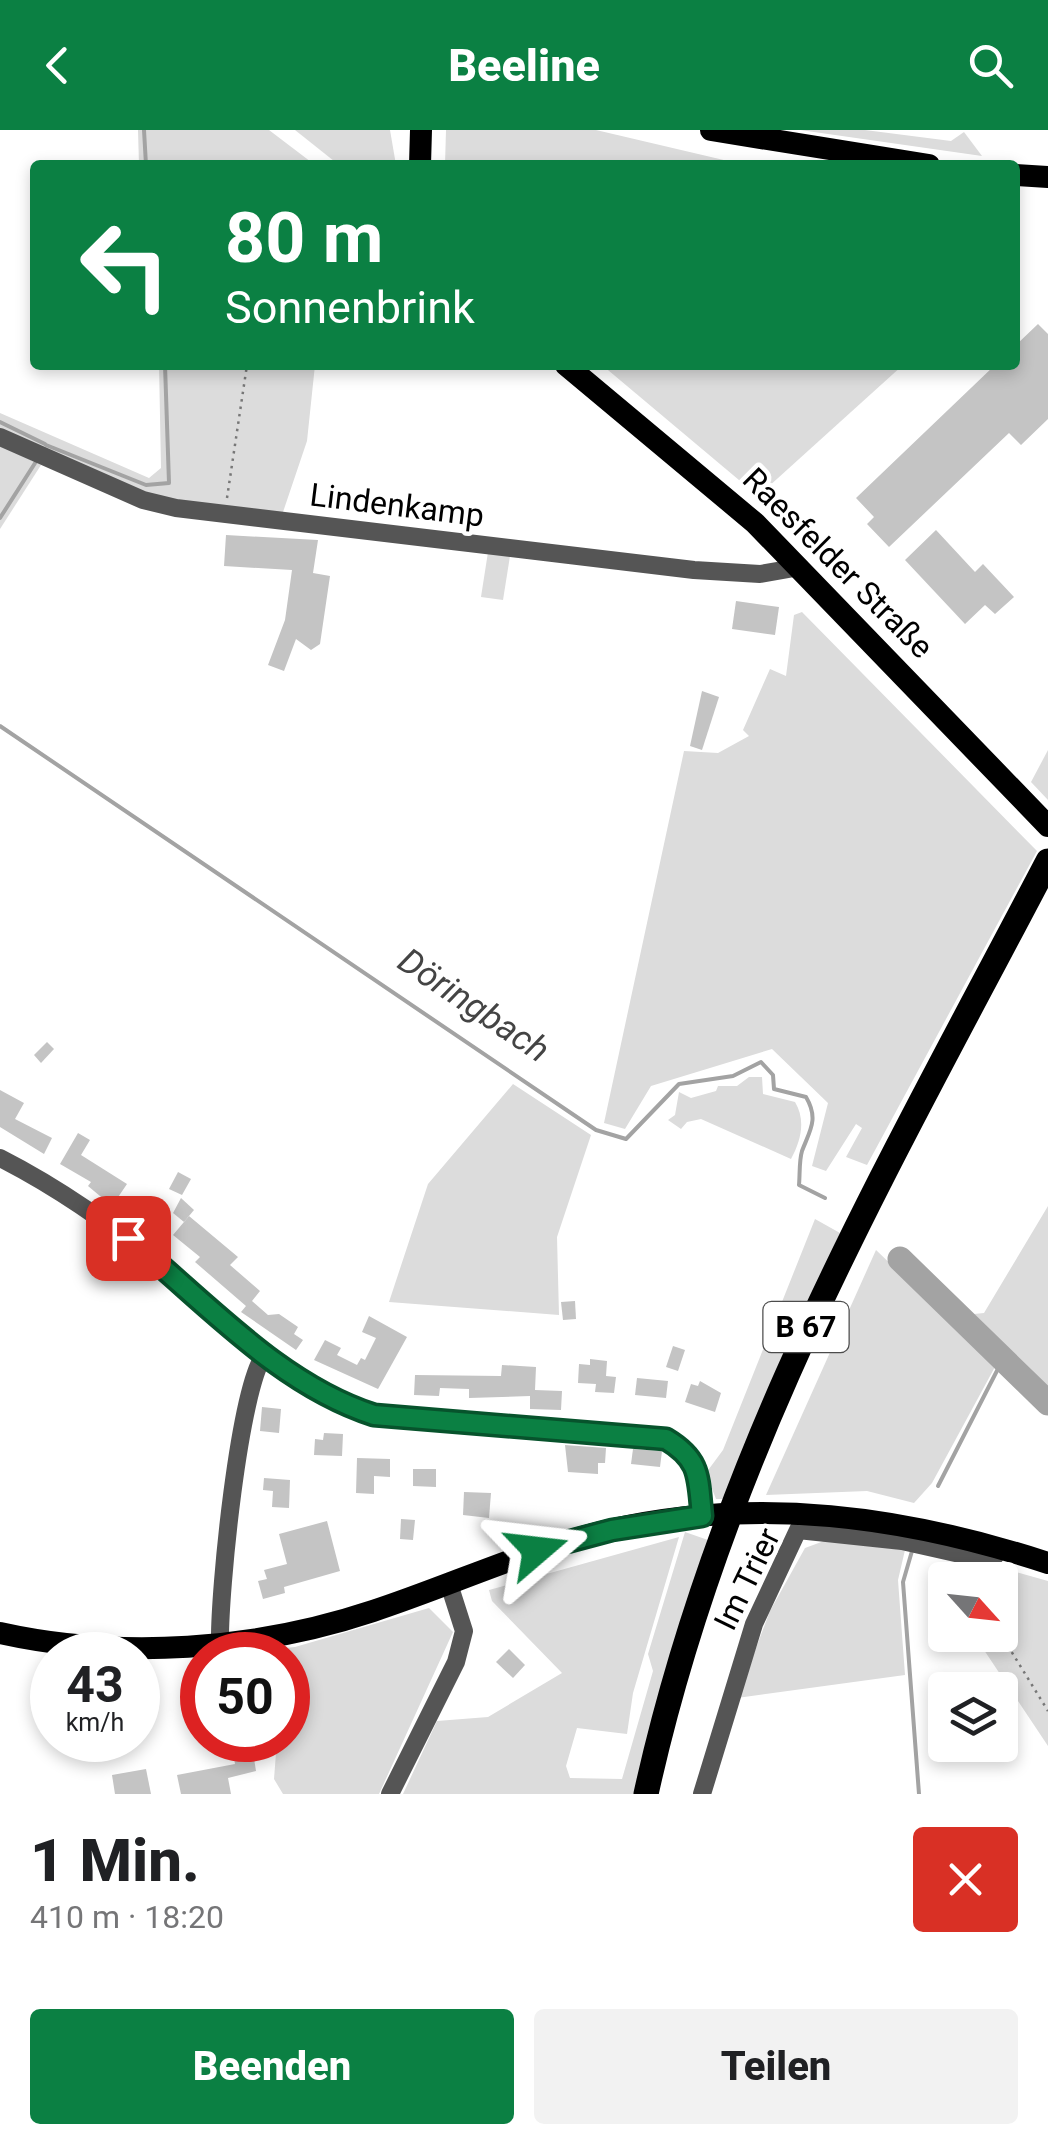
<!DOCTYPE html>
<html lang="de">
<head>
<meta charset="utf-8">
<style>
	:root { --surface:#fff; --page:#f2f2f2; --text:#202124; --muted:#757577; --accent:#0b8043 }
	body { margin:0; font-family:Roboto,sans-serif; background:var(--page); color:var(--text); height:100vh; display:flex; flex-direction:column; font-size:38px; white-space:nowrap }
	* { box-sizing:border-box; margin:0 }
	p { font-size:32px; color:var(--muted) }
	.icon { flex:none; width:55px; height:55px; fill:none; stroke:currentColor; stroke-width:2; stroke-linecap:round; stroke-linejoin:round }
	.map { position:relative; height:1664px; overflow:hidden }
	.panel { display:flex; flex-direction:column; background:var(--surface); flex:1 }
	.panel>* { flex:none }
	.banner { position:absolute; left:30px; top:30px; width:990px; height:210px; border-radius:10px; box-shadow:0 5px 15px #0003; background:#0b8043; color:#fff; overflow:hidden }
	.needle { width:65px; rotate:117deg }
	.buttons { position:absolute; left:928px; top:1432px; display:grid; gap:20px }
	.buttons a { display:grid; place-items:center; width:90px; height:90px; border-radius:10px; background:var(--surface); box-shadow:0 5px 15px #0003; font-size:50px }
	.speed { position:absolute; left:30px; top:1502px; display:flex; gap:20px; font-size:50px; font-weight:700; text-align:center }
	.speed>* { display:grid; place-content:center; width:130px; height:130px; border-radius:50%; background:var(--surface); box-shadow:0 5px 15px #0003; line-height:1 }
	.speed small { font-size:25px; font-weight:400 }
	.speed .limit { border:15px solid #d22; background:#fff; color:#111 }
	.pin { position:absolute; display:grid; place-items:center; width:85px; height:85px; color:#fff; margin:-42px; border-radius:20px; box-shadow:0 5px 15px #0006 }
	.me { position:absolute; width:110px; margin:-55px; rotate:73deg; stroke-linejoin:round; filter:drop-shadow(0 0 8px #0008) }
	.turn { display:flex; align-items:center; gap:35px; height:210px; padding:0 30px; font-size:45px }
	.turn .icon { width:130px; height:130px; stroke-width:2.5 }
	.turn b { display:block; font-size:70px; line-height:85px }
	.round { display:grid; place-items:center; flex:none; width:105px; height:105px; border-radius:10px; background:var(--page) }
	.summary { display:flex; align-items:center; justify-content:space-between; height:170px; padding:0 30px }
	h1 { font-size:60px; font-weight:800; line-height:75px }
	.action { display:flex; gap:20px; margin-top:auto; padding:20px 30px }
	.action a { flex:1; height:115px; border-radius:10px; background:var(--accent); color:#fff; font-size:40px; font-weight:800; line-height:115px; text-align:center }
	.action a+a { background:var(--page); color:var(--text) }
	header { display:flex; justify-content:space-between; align-items:center; height:130px; padding:0 30px; background:var(--accent); color:#fff; font-size:45px; font-weight:800 }
	.map>svg:first-child { display:block }
	.green { fill:#dcdcdc }
	.lines { fill:none; stroke-linecap:round; stroke-linejoin:round }
	.stream { stroke:#a3a3a3; stroke-width:4 }
	.river { stroke:#a3a3a3; stroke-width:25 }
	.building { fill:#c4c4c4 }
	.path { stroke:#777; stroke-width:2.5; stroke-dasharray:2.5 5; stroke-linecap:butt }
	.minor { stroke:#555; stroke-width:18 }
	.major { stroke:#000; stroke-width:22 }
	.highway { stroke:#000; stroke-width:25 }
	.route-casing { stroke:#07532c; stroke-width:25 }
	.route { stroke:#0b8043; stroke-width:18 }
	.labels { text-anchor:middle; stroke-width:9; stroke-linejoin:round; paint-order:stroke }
	.shield { fill:#fff; stroke:#4c4c4c; stroke-width:2.5 }
	.shield-label { font-size:30px; font-weight:bold; fill:#000 }
	.street-label { font-size:32px; fill:#000; stroke:#fff }
	.water-label { font-size:35px; font-style:italic; fill:#444; stroke:#fff }
</style>
</head>
<body>
<header><svg class="icon" aria-label="back" viewBox="0 0 24 24"><path d="M15 5l-7 7 7 7"/></svg>Beeline<svg class="icon" aria-label="search" viewBox="0 0 24 24"><circle cx="10" cy="10" r="6"/><path d="M15 15l6 6"/></svg></header>
<div class="map">
<svg width="1048" height="1664" viewBox="0 0 1048 1664">
	<rect width="100%" height="100%" fill="#fff"/>
	<g class="green">
		<polygon points="138,0 269,0 315,35 139,35"/>
		<polygon points="295,0 390,0 396,35 339,35"/>
		<polygon points="446,0 596,0 745,35 445,35"/>
		<polygon points="800,0 865,0 951,11 964,2 982,26"/>
		<polygon points="159,235 315,235 307,311 282,385 179,373 142,362 0,301 0,283 149,348 161,338"/>
		<polygon points="602,235 903,235 758,366"/>
		<polygon points="0,315 41,335 0,399"/>
		<polygon points="488,422 510,426 503,470 481,467"/>
		<polygon points="802,482 1037,721 867,1035 846,1027 862,998 856,994 826,1041 812,1036 828,973 772,919 651,956 625,999 604,993 684,621 718,623 749,606 743,600 770,539 786,546 794,485"/>
		<polygon points="1048,620 1048,670 1031,652"/>
		<path d="M749 947H762L763 964 795 972C806 990 801 1011 791 1029L701 989 687 992 681 999 668 990 675 985 679 962 691 968 716 961 718 956H737Z"/>
		<polygon points="513,954 591,1005 557,1107 559,1185 389,1172 428,1054"/>
		<polygon points="1048,1076 1048,1261 974,1184 984,1183"/>
		<polygon points="815,1089 840,1103 762,1273 724,1369 716,1369 706,1343 723,1320"/>
		<polygon points="876,1120 996,1235 932,1353 914,1373 867,1361 766,1365"/>
		<polygon points="685,1402 708,1410 634,1664 403,1664 437,1591 488,1587 562,1543 492,1471 489,1460 679,1407 633,1563 627,1604 577,1598 566,1636 570,1648 622,1649 653,1541 648,1524"/>
		<polygon points="824,1411 905,1420 898,1450 905,1545 737,1568 770,1481 805,1418"/>
		<polygon points="995,1436 1048,1451 1048,1616 974,1505 1000,1505 1000,1450 977,1450"/>
		<polygon points="429,1478 453,1502 379,1664 283,1664 274,1649 277,1610 288,1610 288,1525 224,1525 295,1517"/>
	</g>
	<g class="lines">
		<g class="stream">
			<polyline points="144,0 146,35"/>
			<polyline points="0,292 45,314"/>
			<polyline points="46,315 146,355 169,353 165,235"/>
			<polyline points="0,388 37,330"/>
			<path d="M0 596 596 1000 626 1009 679 954 733 946 761 932 773 945 774 959 806 967C819 989 810 1000 802 1021 799 1031 800 1044 799 1055L825 1068"/>
			<polyline points="938,1356 1003,1229"/>
			<polyline points="912,1421 903,1452 919,1664"/>
		</g>
		<polyline class="river" points="900,1129 1048,1273"/>
	</g>
	<g class="building">
		<polygon points="1038,194 1048,204 1048,289 1021,315 1009,303 889,417 867,394 874,387 856,368 995,235 1015,235 1015,216"/>
		<polygon points="936,400 975,442 983,434 1014,467 995,484 985,475 965,494 905,430"/>
		<polygon points="226,405 318,410 313,443 330,446 320,514 311,520 296,509 284,541 268,535 285,490 292,440 224,436"/>
		<polygon points="736,471 779,477 775,505 732,499"/>
		<polygon points="702,561 719,567 702,620 690,616"/>
		<polygon points="47,912 54,919 41,933 34,925"/>
		<polygon points="0,960 24,973 15,989 52,1008 44,1024 0,997"/>
		<polygon points="78,1003 90,1010 81,1025 127,1054 112,1076 88,1056 91,1052 60,1034"/>
		<polygon points="178,1042 191,1049 182,1065 169,1059"/>
		<polygon points="145,1067 164,1080 155,1094 135,1081"/>
		<polygon points="181,1068 194,1080 184,1092 173,1083"/>
		<polygon points="189,1086 238,1127 230,1135 260,1161 252,1171 268,1185 279,1184 298,1197 294,1204 303,1210 296,1220 241,1182 246,1176 195,1132 200,1127 173,1105"/>
		<polygon points="575,1171 576,1189 563,1190 561,1172"/>
		<polygon points="369,1186 407,1207 378,1259 314,1230 325,1210 341,1218 337,1225 357,1235 361,1228 365,1230 376,1208 362,1202"/>
		<polygon points="673,1216 685,1220 678,1241 666,1237"/>
		<polygon points="590,1229 607,1231 606,1246 616,1247 614,1263 595,1262 596,1254 578,1253 579,1234 590,1235"/>
		<polygon points="502,1235 536,1237 535,1260 562,1261 561,1280 530,1279 530,1266 469,1268 469,1259 440,1258 439,1266 414,1265 415,1245 501,1246"/>
		<polygon points="637,1248 668,1251 666,1268 635,1265"/>
		<polygon points="700,1251 721,1263 715,1282 685,1272 691,1254 698,1256"/>
		<polygon points="262,1277 281,1279 279,1303 260,1301"/>
		<polygon points="324,1303 343,1304 342,1326 314,1325 315,1309 323,1310"/>
		<polygon points="565,1315 606,1318 605,1333 598,1333 598,1344 568,1342"/>
		<polygon points="633,1319 662,1321 660,1337 631,1334"/>
		<polygon points="357,1328 390,1329 390,1347 374,1346 374,1364 356,1363"/>
		<polygon points="413,1339 436,1339 436,1357 413,1356"/>
		<polygon points="264,1348 290,1350 289,1378 272,1377 273,1361 263,1360"/>
		<polygon points="464,1362 491,1363 489,1388 463,1385"/>
		<polygon points="401,1389 415,1390 413,1410 400,1409"/>
		<polygon points="327,1391 340,1441 284,1457 285,1463 263,1469 258,1451 267,1449 264,1440 287,1434 279,1404"/>
		<polygon points="509,1519 525,1535 513,1548 496,1532"/>
		<polygon points="231,1610 251,1610 256,1641 228,1648 231,1664 181,1664 177,1645 235,1634"/>
		<polygon points="146,1639 151,1664 115,1664 112,1645"/>
	</g>
	<g class="lines">
		<g class="path">
			<polyline points="227,368 247,235"/>
			<polyline points="1000,1503 1048,1581"/>
		</g>
		<g class="minor">
			<polyline points="0,307 143,370 176,378 694,440 760,444 800,437"/>
			<path d="M0 1028C65 1061 123 1103 179 1150 241 1202 295 1260 374 1285L666 1309C701 1330 698 1347 701 1386"/>
			<path d="M220 1513C219 1464 239 1257 265 1224"/>
			<polyline points="390,1664 456,1532 464,1501 449,1454"/>
			<polyline points="702,1664 754,1494 798,1400 902,1411 991,1431 1001,1418"/>
		</g>
		<g class="major">
			<polyline points="711,0 929,35"/>
			<polyline points="420,35 421,0"/>
			<polyline points="1015,45 1048,47"/>
			<polyline points="566,235 755,393 1048,696"/>
			<path d="M0 1503C121 1530 256 1520 373 1481 452 1455 528 1419 609 1400 758 1366 904 1386 1048 1433"/>
		</g>
		<path class="highway" d="M646 1664C722 1319 887 1039 1048 731"/>
	</g>
	<g class="lines">
		<g class="route-casing">
			<path id="route" d="M128 1108C205 1171 278 1254 374 1285L666 1309C701 1330 698 1347 702 1386L612 1400 537 1420"/>
		</g>
		<use href="#route" class="route"/>
	</g>
	<g class="labels">
		<rect class="shield" x="763.5" y="1172" width="85" height="50" rx="8"/>
		<g class="shield-label">
			<text x="806" y="1207">B 67</text>
		</g>
		<g class="street-label">
			<text transform="translate(397 375) rotate(7)" y="11">Lindenkamp</text>
			<text transform="translate(838 433) rotate(45)" y="11">Raesfelder Straße</text>
			<text transform="translate(747 1449) rotate(-64)" y="11">Im Trier</text>
		</g>
		<g class="water-label">
			<text transform="translate(474 875) rotate(34)" y="12">Döringbach</text>
		</g>
	</g>
</svg>
<div class="buttons">
<a><svg class="needle" viewBox="-14 -14 28 28"><path d="M0-13l5 13h-10z" fill="#e53935"/><path d="M0 13l5-13h-10z" fill="#757577"/></svg></a>
<a><svg class="icon" aria-label="layers" viewBox="0 0 24 24"><path d="M12 4l9 5-9 5-9-5zM3 14l9 5 9-5"/></svg></a>
</div>
<div class="speed"><div>43<small>km/h</small></div><div class="limit">50</div></div>
<div class="pin" style="left:128px;top:1108px;background:#d93025"><svg class="icon" aria-label="arrive" viewBox="0 0 24 24"><path d="M6 21V4h12l-3 4 3 4H6"/></svg></div>
<svg class="me" style="left:537px;top:1420px" viewBox="-20 -20 40 40"><path d="M0-17L14 15 0 8-14 15z" fill="#0b8043" stroke="#fff" stroke-width="4"/></svg>
<div class="banner">
<div class="turn"><svg class="icon" aria-label="left" viewBox="0 0 24 24"><path d="M17 20v-9H6M10 6l-5 5 5 5"/></svg><div><b>80 m</b>Sonnenbrink</div></div>
</div>
</div>
<section class="panel">
<div class="summary"><div><h1>1 Min.</h1><p>410 m · 18:20</p></div><a class="round" style="background:#d93025;color:#fff"><svg class="icon" aria-label="close" viewBox="0 0 24 24"><path d="M6 6l12 12M18 6L6 18"/></svg></a></div>
<div class="action"><a>Beenden</a><a>Teilen</a></div>
</section>
</body>
</html>
